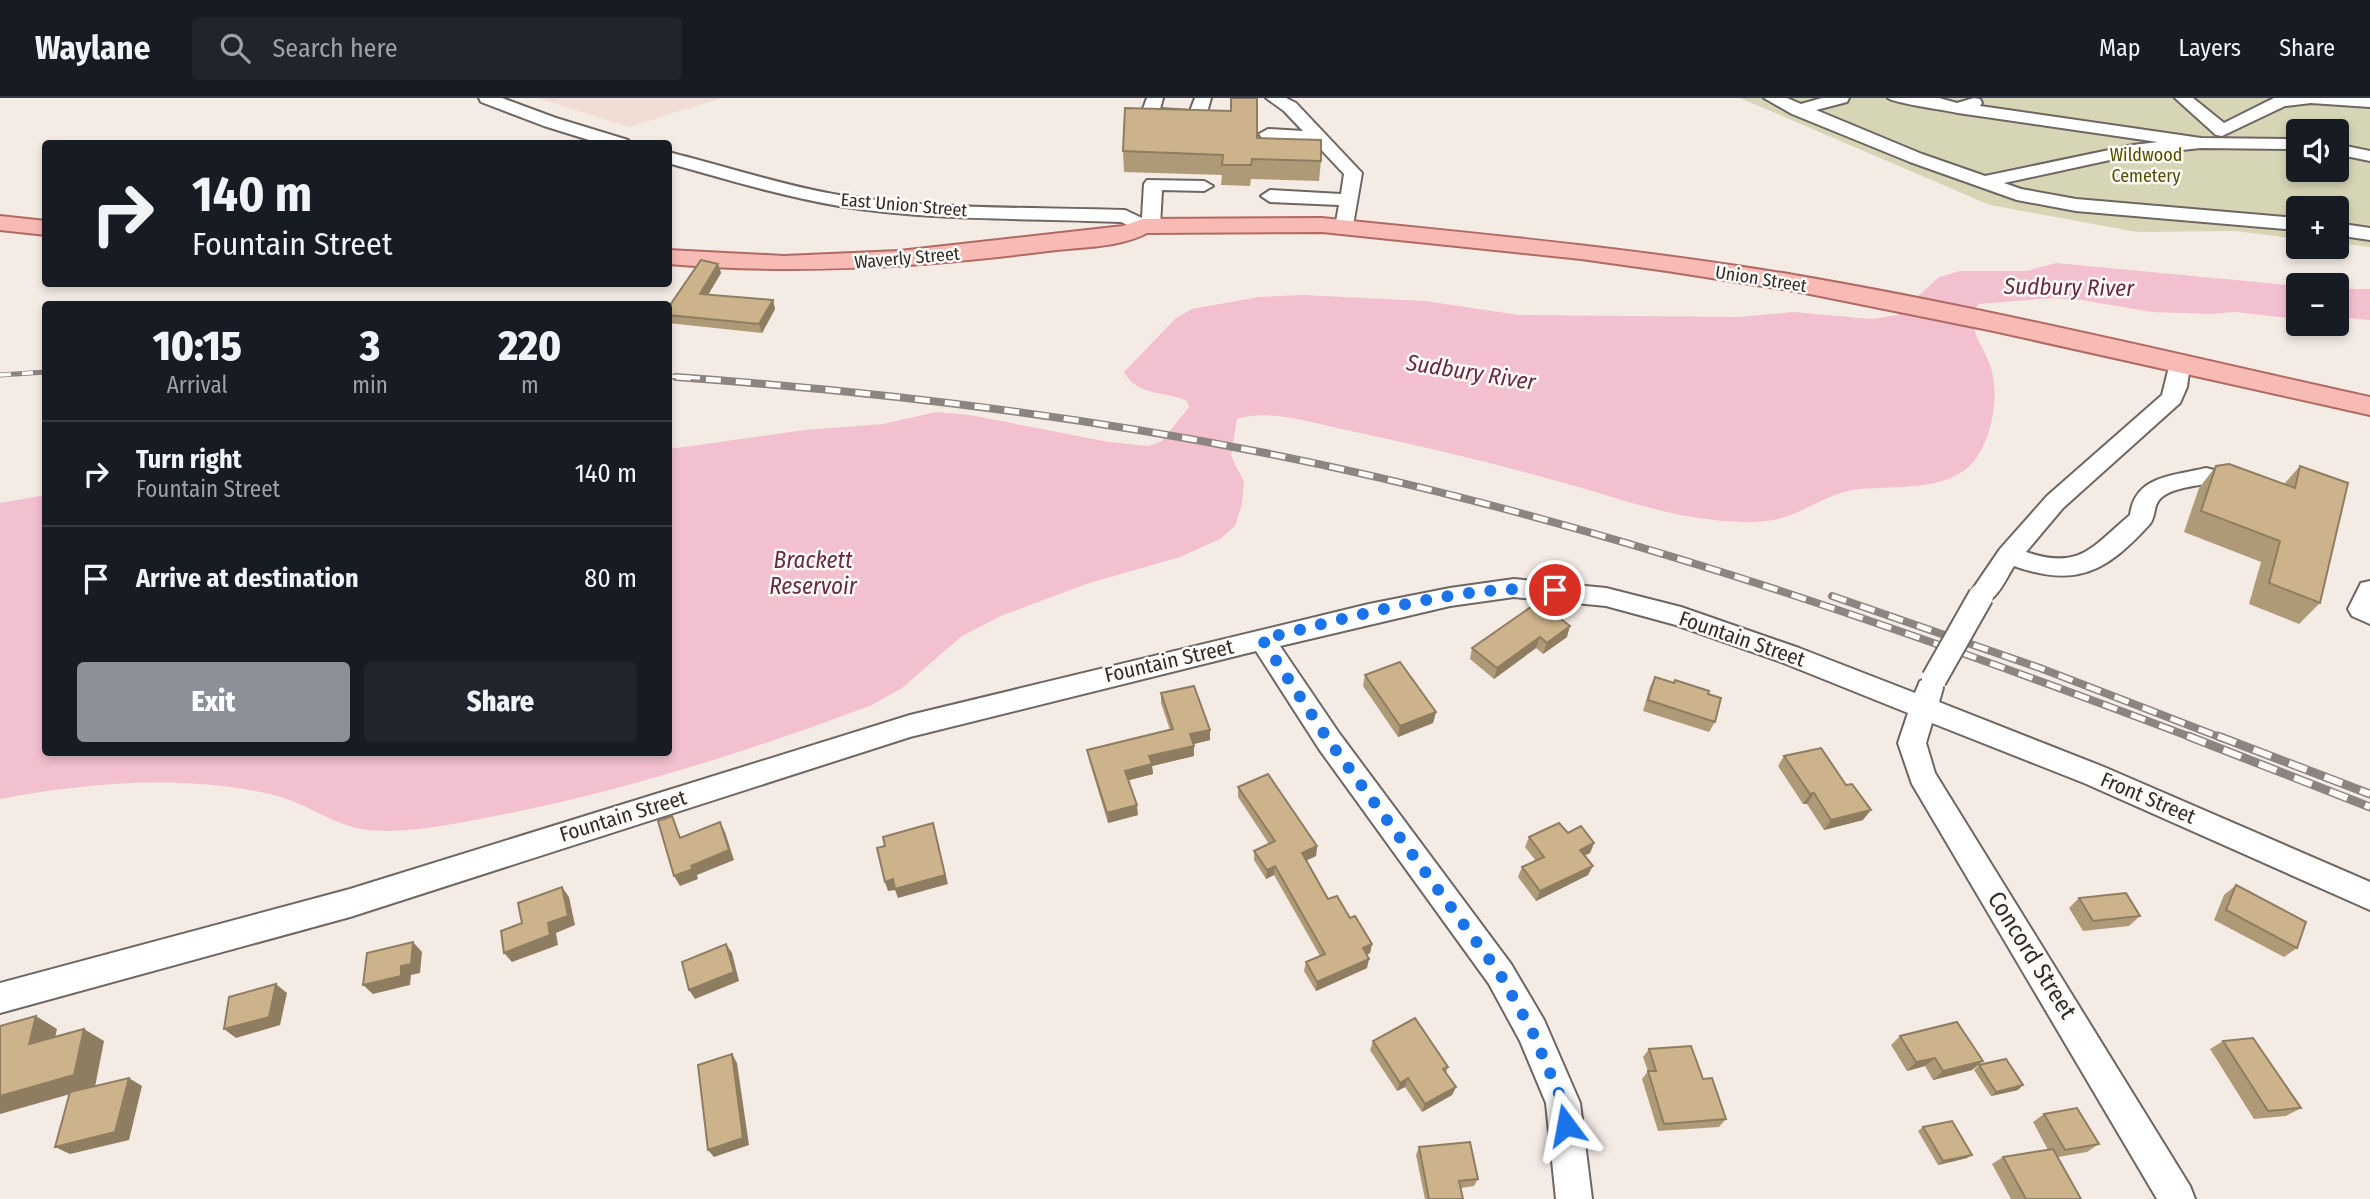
<!DOCTYPE html>
<html lang="en">
<head>
<meta charset="utf-8">
<style>
	:root { --surface:#171b24; --page:#20242c; --text:#f1f3f6; --muted:#9ea1a6; --line:#363941; --accent:#8c9099 }
	body { margin:0; font-family:"Fira Sans Condensed",sans-serif; background:var(--page); color:var(--text); height:100vh; display:flex; flex-direction:column; font-size:26px; white-space:nowrap }
	* { box-sizing:border-box; margin:0 }
	p { font-size:23px; color:var(--muted) }
	.icon { flex:none; width:38px; height:38px; fill:none; stroke:currentColor; stroke-width:2; stroke-linecap:round; stroke-linejoin:round }
	.map { position:relative; flex:1; overflow:hidden }
	.sheet { position:absolute; left:42px; top:203px; width:630px; height:455px; display:flex; flex-direction:column; background:var(--surface); border-radius:7px; box-shadow:0 4px 10px #0003 }
	.sheet>* { flex:none }
	.banner { position:absolute; left:42px; top:42px; width:630px; height:147px; border-radius:7px; box-shadow:0 4px 10px #0003; background:#171b24; color:var(--text); overflow:hidden }
	.tools { position:absolute; left:2286px; top:21px; display:grid; gap:14px }
	.tools a { display:grid; place-items:center; width:63px; height:63px; border-radius:7px; background:var(--surface); box-shadow:0 4px 10px #0003; font-size:35px }
	.pin { position:absolute; display:grid; place-items:center; width:60px; height:60px; color:#fff; margin:-30px; border:4px solid #fff; border-radius:50%; box-shadow:0 2px 7px #0007 }
	.me { position:absolute; width:77px; margin:-38px; rotate:347deg; stroke-linejoin:round; filter:drop-shadow(0 0 5px #0008) }
	.turn { display:flex; align-items:center; gap:24px; height:147px; padding:0 35px; font-size:32px }
	.turn .icon { width:91px; height:91px; stroke-width:2.5 }
	.turn b { display:block; font-size:49px; line-height:60px }
	.eta { display:flex; justify-content:space-evenly; align-items:center; height:119px; text-align:center }
	.eta b { font-size:42px; font-weight:800; line-height:49px }
	.primary-button { display:flex; gap:14px; margin-top:auto; padding:14px 35px }
	.primary-button a { flex:1; height:80px; border-radius:7px; background:var(--accent); color:#fff; font-size:28px; font-weight:800; line-height:80px; text-align:center }
	.primary-button a+a { background:var(--page); color:var(--text) }
	ul { padding:0; list-style:none }
	li { display:flex; align-items:center; gap:21px; height:105px; padding:0 35px; border-top:2px solid var(--line) }
	li div { flex:1 }
	li b { display:block; font-size:26px }
	li em { font-style:normal }
	header { display:flex; align-items:center; gap:42px; box-sizing:border-box; height:98px; padding:0 35px; background:var(--surface); border-bottom:2px solid var(--line) }
	header strong { font-size:33px }
	nav { display:flex; gap:38px; margin-inline-start:auto; font-size:24px }
	.search { width:490px; height:63px; background:var(--page); display:flex; align-items:center; gap:18px; box-sizing:border-box; padding:0 24px; border-radius:7px; color:var(--muted); font-size:26px }
	.map>svg:first-child { display:block }
	.built { fill:#f0ded4 }
	.green { fill:#d6d5b5; fill-rule:evenodd }
	.water { fill:#f2c0cf }
	.lines { fill:none; stroke-linecap:round; stroke-linejoin:round }
	.minor-casing { stroke:#6e6661; stroke-width:4 }
	.major-casing { stroke:#af6a64; stroke-width:4 }
	.minor { fill:#fff; fill-rule:evenodd }
	.major { fill:#f8bab5; fill-rule:evenodd }
	.rail-far2-casing { stroke:#8b8480; stroke-width:5 }
	.rail-far1-casing { stroke:#8b8480; stroke-width:8 }
	.rail-casing { stroke:#8b8480; stroke-width:9 }
	.rail-far2 { stroke:#fefaf7; stroke-width:3.5; stroke-dasharray:11; stroke-linecap:butt }
	.rail-far1 { stroke:#fefaf7; stroke-width:5; stroke-dasharray:15; stroke-linecap:butt }
	.rail { stroke:#fefaf7; stroke-width:6; stroke-dasharray:19; stroke-linecap:butt }
	.minor-bridge-casing { stroke:#6e6661; stroke-width:28; stroke-linecap:butt }
	.minor-bridge { stroke:#fff; stroke-width:24 }
	.wall { fill:#af9a78 }
	.shaded-wall { fill:#8f7d61 }
	.building { fill:#ccb38b; stroke:#8f7d61; stroke-width:2 }
	.route { stroke:#1a73e8; stroke-width:12; stroke-dasharray:0 21.6 }
	.labels { text-anchor:middle; stroke-width:5; stroke-linejoin:round; paint-order:stroke }
	.far-park-label { font-size:18px; fill:#555000; stroke:#fefaf7 }
	.far-street-label { font-size:18px; fill:#302c2a; stroke:#fefaf7 }
	.street-label { font-size:21px; fill:#302c2a; stroke:#fefaf7 }
	.water-label { font-size:23px; font-style:italic; fill:#672a41; stroke:#fefaf7 }
	.near-street-label { font-size:24px; fill:#302c2a; stroke:#fefaf7 }
</style>
</head>
<body>
<header>
<strong>Waylane</strong>
<div class="search"><svg class="icon" aria-label="search" viewBox="0 0 24 24"><circle cx="10" cy="10" r="6"/><path d="M15 15l6 6"/></svg>Search here</div>
<nav><a>Map</a><a>Layers</a><a>Share</a></nav>
</header>
<div class="map">
<svg width="2370" height="1101" viewBox="0 0 2370 1101">
	<rect width="100%" height="100%" fill="#f5ebe5"/>
	<polygon class="built" points="537,0 722,0 629,29"/>
	<path class="green" d="M1740 0H2370V149L2336 145V110H2298V141L2235 133 2137 134 1990 107ZM2298 33H2336V72H2298Z"/>
	<g class="water">
		<path d="M2056 165 2298 188V221L2235 214 2210 216 2152 214 2081 202 2051 200 1979 206 1973 213C1972 240 1982 244 1990 267 2000 294 1993 335 1977 359 1951 397 1892 386 1853 392 1828 396 1809 411 1785 419 1760 427 1731 424 1706 421 1656 415 1606 396 1557 383 1489 364 1421 348 1351 333 1316 326 1272 310 1237 321L1231 358 1244 384 1242 406 1235 428 1220 441 1180 459 1086 486 1003 517 962 538 902 590 872 607C750 653 618 695 490 719 452 726 408 736 369 732 335 729 307 705 274 697 186 676 88 684 0 701V405L45 397 46 654H668L669 351 805 332 883 326 936 314 970 317 1109 344 1149 348 1162 343 1189 309 1187 303C1163 292 1138 299 1124 274L1176 220 1192 211 1259 199 1303 197 1425 203 1519 217 1739 219 1793 214 1872 221 1897 217 1939 179 1960 173H2027Z"/>
		<polygon points="2336,191 2370,191 2370,222 2336,219"/>
	</g>
	<g class="lines">
		<g class="minor-casing">
			<g id="minor">
				<polygon points="479,0 502,0 556,20 628,42 630,46 602,46 544,28 481,4"/>
				<polygon points="1147,0 1163,0 1160,11 1190,13 1195,0 1211,0 1206,18 1197,23 1144,20 1141,16"/>
				<polygon points="1266,0 1286,0 1296,5 1362,75 1352,133 1338,133 1335,129 1339,107 1270,104 1261,98 1270,92 1341,96 1344,76 1314,44 1262,40 1259,36 1268,31 1303,33 1284,13"/>
				<path d="M1764 0H1787L1801 6 1822 0H1849L1847 4 1816 12 1922 56 1985 78 2133 47 2158 44 1958 15C1945 12 1893 5 1888 0H1939L1957 5 1974 0 1980 1 1982 5 1980 8 2201 40 2298 41V51L2201 50 2133 57 2004 85 2021 91 2076 101 2298 120V132L2076 113 2017 102 1910 64 1792 16Z"/>
				<polygon points="2175,0 2193,0 2224,25 2274,0 2370,0 2370,9 2311,5 2285,8 2222,38 2216,37"/>
				<polygon points="2336,46 2370,53 2370,63 2336,56"/>
				<path d="M668 54C725 68 781 87 839 97 932 112 1030 109 1125 112L1142 120 1144 86 1147 82 1204 83 1213 88 1204 93 1162 92 1160 128 1158 132 1143 134 1121 124C1028 120 931 123 839 108 781 98 725 81 668 65Z"/>
				<polygon points="2336,125 2370,130 2370,142 2336,137"/>
				<path d="M2179 259 2187 261 2190 266 2187 289 2180 305 2063 410 2026 454C2080 472 2091 450 2130 417 2135 377 2174 378 2206 370L2214 372 2218 378 2214 384C2199 388 2174 389 2162 399 2152 407 2157 418 2149 427 2106 474 2076 490 2014 468 2004 484 1994 511 1972 505L1968 498 2000 451 2047 398 2162 297 2171 261Z"/>
				<polygon points="1514,481 1606,490 1681,509 1799,550 1915,595 1920,583 1930,579 1940,583 1943,590 1939,604 2104,669 2370,784 2370,812 2084,685 1932,625 1926,645 1935,675 2190,1088 2195,1101 2157,1101 1912,686 1898,645 1908,615 1781,564 1676,527 1606,508 1514,499 1450,508 1280,548 1339,635 1511,866 1544,922 1580,1005 1592,1101 1556,1101 1546,1005 1520,943 1489,886 1319,651 1256,553 910,639 350,819 0,915 0,885 350,791 910,617 1369,506 1450,490"/>
				<polygon points="2370,483 2370,526 2352,518 2348,511 2361,485"/>
			</g>
		</g>
		<g class="major-casing">
			<g id="major">
				<polygon points="0,118 46,123 46,137 0,132"/>
				<path d="M1322 120C1480 136 1638 151 1794 177 1987 210 2179 257 2370 299V317L1989 232 1795 193 1667 173 1581 161 1322 134 1147 135C1119 150 1079 149 1048 153 921 169 796 177 668 166V152L784 158 899 153 1123 128 1143 121Z"/>
			</g>
		</g>
		<use href="#minor" class="minor"/>
		<use href="#major" class="major"/>
		<g class="rail-far2-casing">
			<g id="rail-far2">
				<polyline points="0,277 46,274"/>
				<polyline points="668,278 700,280"/>
			</g>
		</g>
		<g class="rail-far1-casing">
			<g id="rail-far1">
				<path d="M676 279C872 293 1067 316 1260 354 1580 417 1889 525 2193 640"/>
				<polyline points="1832,498 2040,570 2222,640"/>
			</g>
		</g>
		<g class="rail-casing">
			<g id="rail">
				<polyline points="2188,638 2370,709"/>
				<polyline points="2218,638 2370,696"/>
			</g>
		</g>
		<use href="#rail-far2" class="rail-far2"/>
		<use href="#rail-far1" class="rail-far1"/>
		<use href="#rail" class="rail"/>
		<g class="minor-bridge-casing">
			<polyline id="minor-bridge" points="1934,581 1981,498"/>
		</g>
		<use href="#minor-bridge" class="minor-bridge"/>
	</g>
	<g class="wall">
		<polygon points="1257,40 1321,63 1319,83 1251,81 1250,88 1221,87 1222,77 1124,74 1123,53"/>
		<polygon points="718,166 721,175 708,197 773,202 775,211 762,235 668,225 668,210"/>
		<polygon points="2216,368 2284,386 2300,368 2320,505 2299,526 2249,506 2261,464 2184,434 2199,390"/>
		<polygon points="1538,504 1567,539 1543,556 1536,550 1494,581 1470,561 1472,550"/>
		<polygon points="1365,577 1436,614 1433,625 1398,639 1363,588"/>
		<polygon points="1655,579 1708,596 1715,624 1709,634 1643,613 1650,589"/>
		<polygon points="1161,595 1210,642 1193,646 1194,658 1152,668 1153,676 1128,682 1138,717 1108,725 1089,662 1087,652 1170,632 1161,605"/>
		<polygon points="1784,658 1863,722 1824,732 1807,706 1803,706 1778,668"/>
		<polygon points="1238,689 1317,748 1316,758 1306,762 1328,801 1350,820 1372,846 1370,855 1367,857 1367,870 1316,893 1304,873 1306,864 1320,858 1274,777 1266,781 1254,762 1254,753 1269,746 1238,699"/>
		<polygon points="1568,735 1594,745 1590,755 1584,757 1588,777 1536,803 1518,779 1522,769 1536,763 1525,749 1529,739"/>
		<polygon points="2236,787 2297,850 2284,859 2214,822 2224,797"/>
		<polygon points="2079,800 2140,818 2129,828 2083,833 2069,810"/>
		<polygon points="1900,938 1983,963 1972,972 1933,982 1925,968 1907,973 1891,947"/>
		<polygon points="1373,943 1448,969 1446,975 1456,989 1452,997 1422,1014 1405,989 1397,993 1370,952"/>
		<polygon points="2223,943 2301,1010 2286,1018 2254,1021 2210,951"/>
		<polygon points="1649,951 1703,981 1726,1021 1719,1029 1658,1033 1642,981 1648,973 1643,959"/>
		<polygon points="1979,967 2018,992 1991,998 1974,972"/>
		<polygon points="2044,1016 2099,1046 2087,1054 2058,1059 2081,1101 2011,1101 1992,1066 2003,1059 2048,1052 2033,1024"/>
		<polygon points="1923,1029 1967,1060 1938,1067 1918,1033"/>
		<polygon points="1419,1049 1478,1081 1474,1088 1461,1090 1463,1101 1425,1101 1416,1057"/>
	</g>
	<g class="shaded-wall">
		<polygon points="718,166 721,175 703,205 700,196"/>
		<polygon points="773,202 775,211 762,235 759,226"/>
		<polygon points="1570,528 1567,539 1543,556 1547,545"/>
		<polygon points="1540,539 1536,550 1494,581 1497,570"/>
		<polygon points="1436,614 1433,625 1398,639 1400,628"/>
		<polygon points="1210,632 1210,642 1190,647 1190,636"/>
		<polygon points="1194,648 1194,658 1152,668 1153,676 1126,683 1125,673 1149,658"/>
		<polygon points="1814,695 1807,706 1803,706 1810,696"/>
		<polygon points="1137,707 1138,717 1108,725 1107,715"/>
		<polygon points="1871,712 1863,722 1824,732 1831,722"/>
		<polygon points="720,724 725,734 734,762 697,777 698,781 680,788 674,778 691,768"/>
		<polygon points="933,725 948,786 898,800 895,792 888,793 885,784"/>
		<polygon points="1594,745 1590,755 1576,762 1580,752"/>
		<polygon points="1317,748 1316,758 1301,765 1302,755"/>
		<polygon points="1275,768 1274,777 1266,781 1267,772"/>
		<polygon points="1593,768 1588,777 1536,803 1540,793"/>
		<polygon points="562,789 569,799 575,827 556,835 558,847 512,864 504,855 548,825"/>
		<polygon points="413,844 422,854 420,875 411,877 410,887 373,896 363,887 401,868"/>
		<polygon points="726,846 732,855 739,883 695,901 689,892"/>
		<polygon points="1372,846 1370,855 1361,859 1363,850"/>
		<polygon points="1369,861 1367,870 1316,893 1317,884"/>
		<polygon points="276,886 287,895 280,927 236,940 224,931"/>
		<polygon points="36,918 57,931 51,958 29,946"/>
		<polygon points="84,931 104,943 95,989 0,1016 0,998"/>
		<polygon points="732,956 737,965 749,1047 714,1059 708,1052"/>
		<polygon points="1935,960 1925,968 1907,973 1916,964"/>
		<polygon points="1983,963 1972,972 1933,982 1943,973"/>
		<polygon points="129,980 142,988 129,1042 70,1056 55,1049"/>
		<polygon points="1408,980 1405,989 1397,993 1400,985"/>
		<polygon points="2023,987 2018,992 1991,998 1996,994"/>
		<polygon points="1456,989 1452,997 1422,1014 1425,1006"/>
		<polygon points="1972,1057 1967,1060 1938,1067 1943,1063"/>
	</g>
	<g class="building">
		<polygon points="1231,0 1257,0 1257,40 1321,42 1321,63 1252,61 1251,67 1222,67 1223,57 1123,53 1125,10 1231,13"/>
		<polygon points="701,162 718,166 700,196 773,202 759,226 668,217 668,210"/>
		<polygon points="2229,366 2295,390 2300,368 2348,385 2320,505 2269,485 2280,443 2201,413 2216,368"/>
		<polygon points="1538,504 1570,528 1547,545 1540,539 1497,570 1472,550"/>
		<polygon points="1400,564 1436,614 1400,628 1365,577"/>
		<polygon points="1655,579 1674,585 1675,582 1709,593 1708,596 1721,600 1715,624 1648,602"/>
		<polygon points="1194,588 1210,632 1190,636 1194,648 1149,658 1152,666 1125,673 1137,707 1107,715 1087,652 1173,631 1161,595"/>
		<polygon points="1821,650 1846,687 1852,686 1871,712 1831,722 1814,695 1810,696 1784,658"/>
		<polygon points="1268,676 1317,748 1302,755 1328,801 1337,798 1350,820 1355,818 1372,846 1363,850 1369,861 1317,884 1306,864 1325,856 1275,768 1267,772 1254,753 1275,743 1238,689"/>
		<polygon points="672,718 680,740 720,724 729,752 691,768 693,771 674,778 658,723"/>
		<polygon points="933,725 945,777 895,791 893,781 885,784 877,750 885,748 883,739"/>
		<polygon points="1559,725 1568,735 1581,728 1594,745 1580,752 1593,768 1540,793 1522,769 1544,759 1529,739"/>
		<polygon points="2236,787 2306,824 2297,850 2226,812"/>
		<polygon points="562,789 568,818 548,825 550,837 504,855 501,833 522,825 518,805"/>
		<polygon points="2126,795 2140,818 2093,823 2079,800"/>
		<polygon points="413,844 411,866 401,868 401,878 363,887 367,855"/>
		<polygon points="726,846 734,874 689,892 682,864"/>
		<polygon points="276,886 269,919 224,931 229,899"/>
		<polygon points="36,918 29,946 84,931 74,977 0,998 0,928"/>
		<polygon points="1415,920 1448,969 1443,971 1456,989 1425,1006 1408,980 1400,985 1373,943"/>
		<polygon points="1957,924 1983,963 1943,973 1935,960 1916,964 1900,938"/>
		<polygon points="2253,940 2301,1010 2268,1013 2223,943"/>
		<polygon points="1691,948 1703,981 1712,980 1726,1021 1664,1026 1648,973 1656,973 1649,951"/>
		<polygon points="732,956 743,1040 708,1052 698,967"/>
		<polygon points="2006,961 2023,987 1996,994 1979,967"/>
		<polygon points="129,980 115,1034 55,1049 70,994"/>
		<polygon points="2077,1010 2099,1046 2065,1052 2044,1016"/>
		<polygon points="1952,1023 1972,1057 1943,1063 1923,1029"/>
		<polygon points="1470,1044 1478,1081 1459,1083 1463,1101 1429,1101 1419,1049"/>
		<polygon points="2053,1051 2081,1101 2026,1101 2003,1059"/>
	</g>
	<g class="lines">
		<path class="route" d="M1555 492C1465 484 1351 520 1262 541L1329 643 1500 876 1532 933 1563 1005 1566 1027"/>
	</g>
	<g class="labels">
		<g class="far-park-label">
			<text x="2146" y="63">Wildwood<tspan x="2146" dy="21">Cemetery</tspan></text>
		</g>
		<g class="far-street-label">
			<text transform="translate(904 107) rotate(5)" y="6">East Union Street</text>
			<text transform="translate(907 160) rotate(-5)" y="6">Waverly Street</text>
			<text transform="translate(1761 181) rotate(9)" y="6">Union Street</text>
		</g>
		<g class="street-label">
			<text transform="translate(1742 541) rotate(19)" y="7">Fountain Street</text>
			<text transform="translate(1169 563) rotate(-13)" y="7">Fountain Street</text>
			<text transform="translate(2148 700) rotate(23)" y="7">Front Street</text>
			<text transform="translate(623 718) rotate(-17)" y="7">Fountain Street</text>
		</g>
		<g class="water-label">
			<text transform="translate(2069 189) rotate(1)" y="8">Sudbury River</text>
			<text transform="translate(1471 274) rotate(9)" y="8">Sudbury River</text>
			<text x="813" y="470">Brackett<tspan x="813" dy="26">Reservoir</tspan></text>
		</g>
		<g class="near-street-label">
			<text transform="translate(2032 857) rotate(58)" y="8">Concord Street</text>
		</g>
	</g>
</svg>
<div class="tools">
<a><svg class="icon" aria-label="sound" viewBox="0 0 24 24"><path d="M4 9h4l5-4v14l-5-4H4zM17 9q2 3 0 6"/></svg></a>
<a>+</a>
<a>−</a>
</div>
<div class="pin" style="left:1555px;top:492px;background:#d93025"><svg class="icon" aria-label="arrive" viewBox="0 0 24 24"><path d="M6 21V4h12l-3 4 3 4H6"/></svg></div>
<svg class="me" style="left:1566px;top:1027px" viewBox="-20 -20 40 40"><path d="M0-17L14 15 0 8-14 15z" fill="#1a73e8" stroke="#fff" stroke-width="4"/></svg>
<div class="banner">
<div class="turn"><svg class="icon" aria-label="right" viewBox="0 0 24 24"><path d="M7 20v-9h11M14 6l5 5-5 5"/></svg><div><b>140 m</b>Fountain Street</div></div>
</div>
<section class="sheet">
<div class="eta">
<div><b>10:15</b><p>Arrival</p></div>
<div><b>3</b><p>min</p></div>
<div><b>220</b><p>m</p></div>
</div>
<ul>
<li><svg class="icon" aria-label="right" viewBox="0 0 24 24"><path d="M7 20v-9h11M14 6l5 5-5 5"/></svg><div><b>Turn right</b><p>Fountain Street</p></div><em>140 m</em></li>
<li><svg class="icon" aria-label="arrive" viewBox="0 0 24 24"><path d="M6 21V4h12l-3 4 3 4H6"/></svg><div><b>Arrive at destination</b></div><em>80 m</em></li>
</ul>
<div class="primary-button"><a>Exit</a><a>Share</a></div>
</section>
</div>
</body>
</html>
